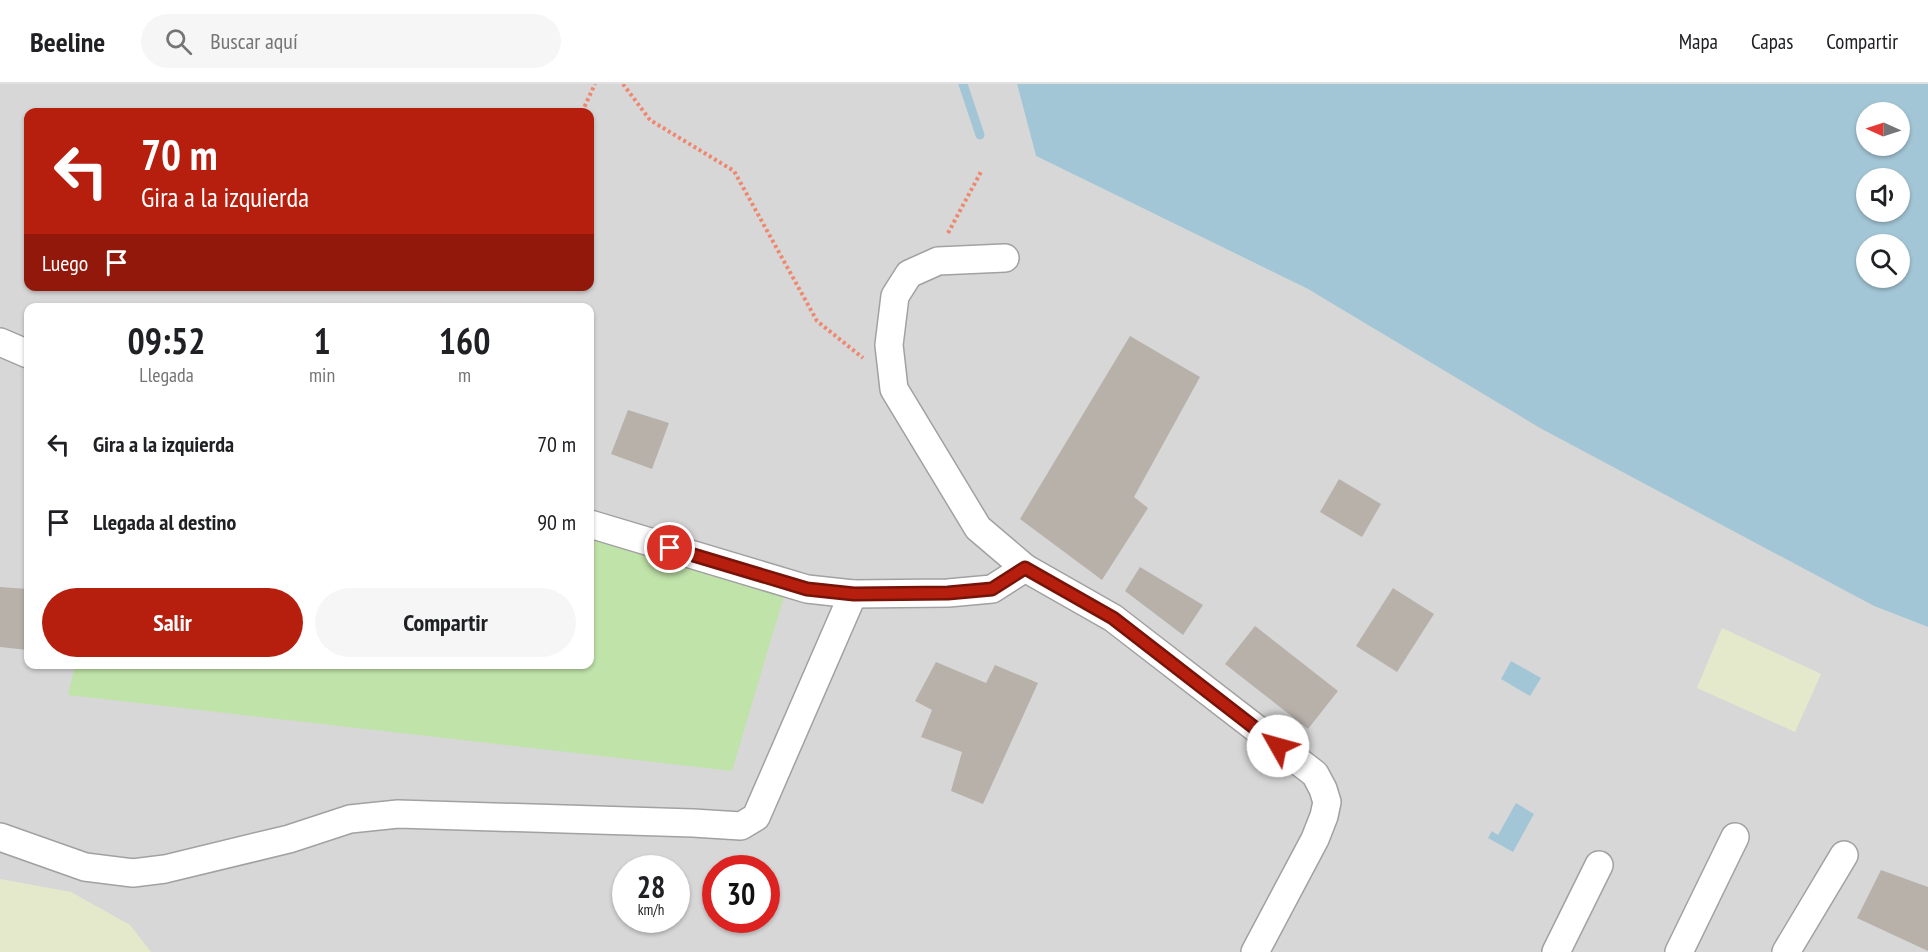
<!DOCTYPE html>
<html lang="es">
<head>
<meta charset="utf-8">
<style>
	:root { --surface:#fff; --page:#f6f6f6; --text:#202124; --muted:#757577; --line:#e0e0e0; --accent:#b61e0e }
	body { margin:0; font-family:"PT Sans Narrow",sans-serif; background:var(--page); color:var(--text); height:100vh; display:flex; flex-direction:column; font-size:22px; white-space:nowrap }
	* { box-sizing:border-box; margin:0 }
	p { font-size:20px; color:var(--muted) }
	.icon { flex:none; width:33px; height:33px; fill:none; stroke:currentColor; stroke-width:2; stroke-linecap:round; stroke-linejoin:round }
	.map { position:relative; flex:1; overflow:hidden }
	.sheet { position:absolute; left:24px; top:219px; width:570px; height:366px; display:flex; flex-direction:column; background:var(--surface); border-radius:12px; box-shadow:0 2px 4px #0004 }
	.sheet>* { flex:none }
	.guide { position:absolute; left:24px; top:24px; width:570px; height:183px; border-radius:12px; box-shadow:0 2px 4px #0004; background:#b61e0e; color:#fff; overflow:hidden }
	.needle { width:39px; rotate:273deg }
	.tools { position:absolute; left:1856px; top:18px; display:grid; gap:12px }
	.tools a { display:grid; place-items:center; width:54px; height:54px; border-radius:50%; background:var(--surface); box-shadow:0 2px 4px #0004; font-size:30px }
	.speed { position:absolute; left:612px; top:771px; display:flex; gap:12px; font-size:30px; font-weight:700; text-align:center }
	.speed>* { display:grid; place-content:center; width:78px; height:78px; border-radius:50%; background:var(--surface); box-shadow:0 2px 4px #0004; line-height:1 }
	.speed small { font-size:15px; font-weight:400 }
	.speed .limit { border:9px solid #d22; background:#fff; color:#111 }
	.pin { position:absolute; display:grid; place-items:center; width:51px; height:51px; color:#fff; margin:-26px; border:3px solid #fff; border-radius:50%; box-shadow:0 2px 6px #0007 }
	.me { position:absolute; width:66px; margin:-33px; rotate:308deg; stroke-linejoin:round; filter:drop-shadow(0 0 4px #0008) }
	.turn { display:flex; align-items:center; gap:21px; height:126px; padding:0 18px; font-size:27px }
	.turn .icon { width:78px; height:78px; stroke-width:2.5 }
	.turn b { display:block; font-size:42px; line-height:51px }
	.then { display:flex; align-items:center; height:57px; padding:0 18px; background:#0003; gap:12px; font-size:22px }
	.eta { display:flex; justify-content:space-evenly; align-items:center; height:102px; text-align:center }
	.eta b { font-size:36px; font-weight:700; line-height:42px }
	.cta { display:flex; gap:12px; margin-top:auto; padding:12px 18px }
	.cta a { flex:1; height:69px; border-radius:36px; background:var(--accent); color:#fff; font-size:24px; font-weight:700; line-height:69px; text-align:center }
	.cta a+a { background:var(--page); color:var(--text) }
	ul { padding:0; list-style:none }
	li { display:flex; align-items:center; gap:18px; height:78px; padding:0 18px }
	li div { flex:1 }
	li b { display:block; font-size:22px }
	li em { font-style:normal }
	header { display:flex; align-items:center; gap:36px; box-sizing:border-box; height:84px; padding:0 30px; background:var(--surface); border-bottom:2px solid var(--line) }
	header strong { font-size:28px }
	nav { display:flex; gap:33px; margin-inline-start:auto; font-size:21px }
	.search { width:420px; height:54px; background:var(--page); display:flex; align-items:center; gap:15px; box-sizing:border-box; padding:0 21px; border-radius:33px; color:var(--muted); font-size:22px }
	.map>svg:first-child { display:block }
	.residential { fill:#d8d7d7; fill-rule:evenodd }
	.farmland { fill:#e5e9cc }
	.grass { fill:#c0e3a9 }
	.water { fill:#a3c6d6; fill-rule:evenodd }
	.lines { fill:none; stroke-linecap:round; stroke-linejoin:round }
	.stream { stroke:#a3c6d6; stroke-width:9 }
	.building { fill:#b7b1aa }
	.minor-casing { stroke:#a1a1a1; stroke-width:30 }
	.path { stroke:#ef876e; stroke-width:4; stroke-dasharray:3 3; stroke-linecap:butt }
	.minor { stroke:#fff; stroke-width:27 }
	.route-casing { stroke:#761409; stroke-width:15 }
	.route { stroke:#b61e0e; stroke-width:10 }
</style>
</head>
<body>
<header>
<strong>Beeline</strong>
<div class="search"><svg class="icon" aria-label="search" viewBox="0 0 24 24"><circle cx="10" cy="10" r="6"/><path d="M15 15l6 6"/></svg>Buscar aquí</div>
<nav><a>Mapa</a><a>Capas</a><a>Compartir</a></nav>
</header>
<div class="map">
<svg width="1928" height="868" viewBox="0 0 1928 868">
	<rect width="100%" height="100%" fill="#ebe9e0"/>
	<path class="residential" d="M0 0H1017L1036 72 1308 205 1874 522 1928 543V868H0ZM28 28H590V202H28ZM28 224H590V580H28ZM626 784H676V836H626ZM716 784H766V836H716Z"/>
	<g class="farmland">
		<polygon points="1722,544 1821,590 1795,648 1697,604"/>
		<polygon points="0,795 71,808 130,841 151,868 0,868"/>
	</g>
	<polygon class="grass" points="590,455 784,512 732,687 68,611 75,581 590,580"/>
	<g class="water">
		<path d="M1017 0H1928V543L1874 522 1540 344 1308 205 1036 72ZM1866 28H1899V62H1866ZM1866 94H1899V128H1866ZM1866 160H1899V194H1866Z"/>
		<polygon points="1511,577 1541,594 1530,612 1501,595"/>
		<polygon points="1516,719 1534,730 1513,768 1488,754 1492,747 1498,751"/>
	</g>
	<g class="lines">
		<polyline class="stream" points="963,0 980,51"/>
	</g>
	<g class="building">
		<polygon points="1130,252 1200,293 1134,413 1148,424 1102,496 1020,435"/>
		<polygon points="628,326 669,339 652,385 611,370"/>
		<polygon points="1339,395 1381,420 1362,453 1320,428"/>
		<polygon points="1140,483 1203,521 1183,551 1125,507"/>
		<polygon points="0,503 28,505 28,566 0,563"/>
		<polygon points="1393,504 1434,530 1397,588 1356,562"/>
		<polygon points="1255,542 1338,607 1308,645 1225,580"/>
		<polygon points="936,578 986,599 995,581 1038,599 983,720 951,707 962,668 921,653 932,626 915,617"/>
		<polygon points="1881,786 1928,803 1928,867 1857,834"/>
	</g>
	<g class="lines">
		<g class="minor-casing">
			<g id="minor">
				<polyline points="1005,174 938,177 909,190 895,212 889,261 894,305 978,444 1025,484 1113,534 1315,690 1323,705 1327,718 1324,732 1315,755 1255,868"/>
				<polyline points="0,258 28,270"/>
				<polyline points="590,440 807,505 853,510 948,509 992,505 1025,484"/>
				<polyline points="0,753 85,783 133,789 165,785 289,755 350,735 398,730 693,739 741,742 756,733 853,510"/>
				<polyline points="1556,868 1599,781"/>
				<polyline points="1679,868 1735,753"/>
				<polyline points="1786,868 1844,771"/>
			</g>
		</g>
		<g class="path">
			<polyline points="623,0 650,36 734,87 817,237 863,274"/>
			<polyline points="337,28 338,28"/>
			<polyline points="582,28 595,0"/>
			<polyline points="948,149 982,86"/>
		</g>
		<use href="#minor" class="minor"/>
	</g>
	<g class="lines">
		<g class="route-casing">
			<polyline id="route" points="670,464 807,505 854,510 948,509 992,505 1025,484 1113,534 1278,662"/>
		</g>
		<use href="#route" class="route"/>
	</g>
</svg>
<div class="tools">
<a><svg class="needle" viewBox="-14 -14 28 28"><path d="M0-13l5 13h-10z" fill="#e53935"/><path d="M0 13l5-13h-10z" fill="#757577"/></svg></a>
<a><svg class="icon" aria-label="sound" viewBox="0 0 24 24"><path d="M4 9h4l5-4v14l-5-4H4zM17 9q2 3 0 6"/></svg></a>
<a><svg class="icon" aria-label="search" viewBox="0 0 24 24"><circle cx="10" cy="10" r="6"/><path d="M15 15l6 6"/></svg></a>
</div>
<div class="speed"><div>28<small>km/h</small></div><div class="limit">30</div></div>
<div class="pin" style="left:670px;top:464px;background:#d93025"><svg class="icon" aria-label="arrive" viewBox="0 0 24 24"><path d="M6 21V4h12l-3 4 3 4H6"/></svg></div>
<svg class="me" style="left:1278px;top:662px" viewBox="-20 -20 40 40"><circle r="19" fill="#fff"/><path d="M0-13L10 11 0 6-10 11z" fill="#b61e0e"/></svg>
<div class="guide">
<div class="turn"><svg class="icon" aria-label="left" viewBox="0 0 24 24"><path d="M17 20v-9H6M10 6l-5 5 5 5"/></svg><div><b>70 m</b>Gira a la izquierda</div></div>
<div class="then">Luego<svg class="icon" aria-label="arrive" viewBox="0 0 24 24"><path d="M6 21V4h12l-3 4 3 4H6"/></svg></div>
</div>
<section class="sheet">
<div class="eta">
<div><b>09:52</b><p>Llegada</p></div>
<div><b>1</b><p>min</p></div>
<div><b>160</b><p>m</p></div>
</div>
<ul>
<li><svg class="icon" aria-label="left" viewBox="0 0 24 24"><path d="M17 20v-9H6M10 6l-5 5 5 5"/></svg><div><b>Gira a la izquierda</b></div><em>70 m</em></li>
<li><svg class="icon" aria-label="arrive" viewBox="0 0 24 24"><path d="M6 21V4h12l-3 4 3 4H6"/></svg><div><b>Llegada al destino</b></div><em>90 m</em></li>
</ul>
<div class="cta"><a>Salir</a><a>Compartir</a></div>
</section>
</div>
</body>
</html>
